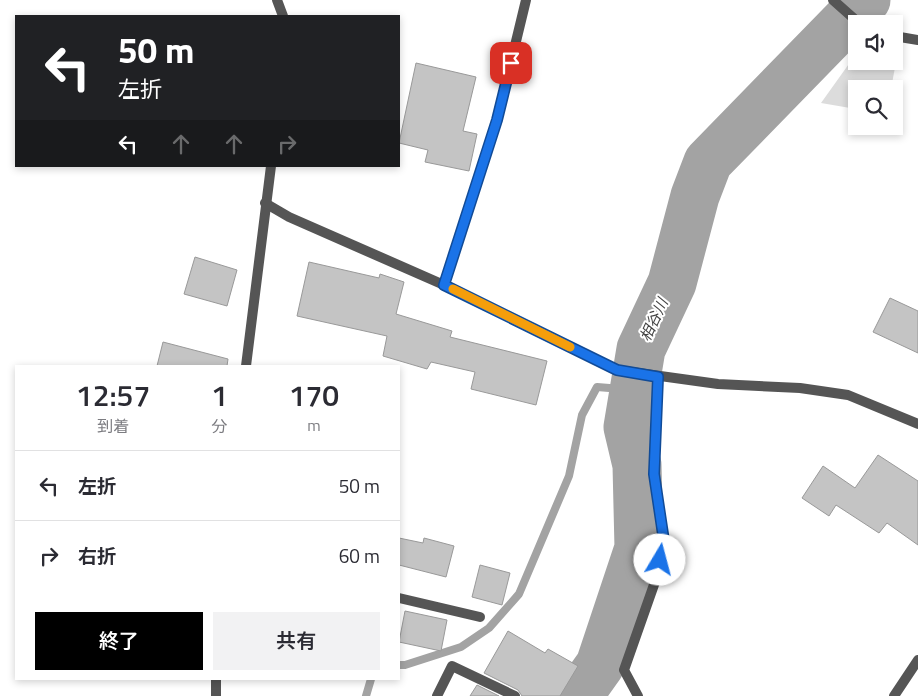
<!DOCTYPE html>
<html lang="ja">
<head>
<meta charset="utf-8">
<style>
	:root { --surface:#fff; --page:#f2f2f3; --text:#2b2b33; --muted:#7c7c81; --line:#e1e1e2; --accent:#000 }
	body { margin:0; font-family:"Titillium Web","Noto Sans JP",sans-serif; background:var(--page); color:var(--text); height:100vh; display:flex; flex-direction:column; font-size:19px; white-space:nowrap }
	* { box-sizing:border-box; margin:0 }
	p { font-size:16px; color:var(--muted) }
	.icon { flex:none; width:28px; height:28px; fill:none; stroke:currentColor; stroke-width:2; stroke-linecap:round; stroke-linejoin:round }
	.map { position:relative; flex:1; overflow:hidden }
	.drawer { position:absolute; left:15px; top:365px; width:385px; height:315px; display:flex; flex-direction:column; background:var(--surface); border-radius:0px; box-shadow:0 2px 8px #0003 }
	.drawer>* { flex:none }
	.guide { position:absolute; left:15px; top:15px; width:385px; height:152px; border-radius:0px; box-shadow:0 2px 8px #0003; background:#202124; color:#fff; overflow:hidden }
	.fabs { position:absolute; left:848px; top:15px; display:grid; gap:10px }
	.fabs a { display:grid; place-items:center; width:55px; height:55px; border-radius:0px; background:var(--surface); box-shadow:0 2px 8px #0003; font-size:25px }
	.pin { position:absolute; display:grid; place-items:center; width:42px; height:42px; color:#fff; margin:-21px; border-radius:10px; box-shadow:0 2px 8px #0006 }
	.me { position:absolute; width:55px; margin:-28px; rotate:8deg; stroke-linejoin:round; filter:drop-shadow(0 0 4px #0008) }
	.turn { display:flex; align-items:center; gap:18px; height:105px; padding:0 20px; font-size:22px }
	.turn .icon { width:65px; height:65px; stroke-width:2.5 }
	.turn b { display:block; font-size:35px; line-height:42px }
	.lanes { display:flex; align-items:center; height:48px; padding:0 20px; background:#0003; justify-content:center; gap:25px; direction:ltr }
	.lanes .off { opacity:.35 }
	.eta { display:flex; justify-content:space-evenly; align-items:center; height:85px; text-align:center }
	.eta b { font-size:30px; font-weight:600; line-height:35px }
	.action { display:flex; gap:10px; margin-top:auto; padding:10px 20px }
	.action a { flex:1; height:58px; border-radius:0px; background:var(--accent); color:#fff; font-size:20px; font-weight:600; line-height:58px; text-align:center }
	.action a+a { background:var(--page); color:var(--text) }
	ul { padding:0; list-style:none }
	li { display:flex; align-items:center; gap:15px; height:70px; padding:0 20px; border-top:1px solid var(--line) }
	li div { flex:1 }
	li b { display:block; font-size:19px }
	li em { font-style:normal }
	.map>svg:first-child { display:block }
	.green { fill:#dcdcdc }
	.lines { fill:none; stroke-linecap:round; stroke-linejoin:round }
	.stream { stroke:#a3a3a3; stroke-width:8 }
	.river { stroke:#a3a3a3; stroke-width:49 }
	.building { fill:#c4c4c4; stroke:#999 }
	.minor { stroke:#555; stroke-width:10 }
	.tertiary { stroke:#555; stroke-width:10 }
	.route-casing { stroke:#114b97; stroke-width:12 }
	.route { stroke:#1a73e8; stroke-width:9 }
	.slow { stroke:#f59e0b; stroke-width:9 }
	.labels { text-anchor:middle; stroke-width:4; stroke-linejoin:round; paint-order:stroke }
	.water-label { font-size:15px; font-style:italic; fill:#444; stroke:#fff }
</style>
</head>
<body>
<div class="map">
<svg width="918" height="696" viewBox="0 0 918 696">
	<rect width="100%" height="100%" fill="#fff"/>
	<polygon class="green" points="894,50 898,51 891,89 856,89 856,109 821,103 856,54 856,61 894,61"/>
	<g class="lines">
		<g class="stream">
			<polyline points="399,665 405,665 461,647 489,628 519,594 569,476 582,415 597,387 634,390"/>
			<polyline points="366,696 371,679"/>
		</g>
		<polyline class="river" points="578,696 600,665 639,548 637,465 628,427 641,349 672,283 695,196 708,162 866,0"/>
	</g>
	<g class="building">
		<polygon points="416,63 476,77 463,131 477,134 469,171 425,162 428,150 399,143"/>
		<polygon points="195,257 237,270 227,306 184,294"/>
		<polygon points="309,262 379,278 380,274 404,282 396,314 452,331 450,337 547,361 536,405 471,389 475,372 431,362 427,369 383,356 387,336 297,316"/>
		<polygon points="890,298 918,311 918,353 873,332"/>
		<polygon points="163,342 228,359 227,366 157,366"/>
		<polygon points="878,455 918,481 918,545 887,523 879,533 836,505 829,516 802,498 823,466 855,488"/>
		<polygon points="399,538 423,543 424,538 454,546 446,577 399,565"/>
		<polygon points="480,565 510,573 502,605 472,597"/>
		<polygon points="405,611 447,620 441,651 399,642"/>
		<polygon points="508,631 545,653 548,649 578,666 560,696 522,696 518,690 484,673"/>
		<polygon points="477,685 499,696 470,696"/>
	</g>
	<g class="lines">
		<g class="minor">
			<polyline points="277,0 283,16"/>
			<polyline points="833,0 860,24"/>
			<polyline points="894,36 918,40"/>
			<polyline points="265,203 289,217 444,285 617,370 718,384 800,388 848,395 918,424"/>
			<polyline points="444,285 497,120 526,0"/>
			<polyline points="246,366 271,166"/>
			<polyline points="399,598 480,617"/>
			<polyline points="216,696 216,679"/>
			<polyline points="437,696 452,666 515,696"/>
			<polyline points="638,696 624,670 656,579 664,541 654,474 658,377"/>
		</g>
		<polyline class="tertiary" points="894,696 918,660"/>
	</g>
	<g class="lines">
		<g class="route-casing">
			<polyline id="route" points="511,63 497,120 444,285 617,370 658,377 654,474 664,541 660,560"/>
		</g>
		<use href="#route" class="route"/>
		<polyline class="slow" points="453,289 570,347"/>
	</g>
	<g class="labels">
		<g class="water-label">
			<text transform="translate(654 320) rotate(-65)" y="5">相谷川</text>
		</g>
	</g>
</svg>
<div class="fabs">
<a><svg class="icon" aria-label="sound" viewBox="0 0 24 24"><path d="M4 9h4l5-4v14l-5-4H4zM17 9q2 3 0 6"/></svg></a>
<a><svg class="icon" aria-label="search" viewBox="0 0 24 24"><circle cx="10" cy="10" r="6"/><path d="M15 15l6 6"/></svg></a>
</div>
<div class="pin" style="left:511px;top:63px;background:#d93025"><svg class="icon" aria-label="arrive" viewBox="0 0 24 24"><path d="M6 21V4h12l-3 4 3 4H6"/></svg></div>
<svg class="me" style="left:660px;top:560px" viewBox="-20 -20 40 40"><circle r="19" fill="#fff"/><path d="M0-13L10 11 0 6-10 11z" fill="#1a73e8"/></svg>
<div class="guide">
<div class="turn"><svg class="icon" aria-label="left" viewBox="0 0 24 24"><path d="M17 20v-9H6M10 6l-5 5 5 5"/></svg><div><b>50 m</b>左折</div></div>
<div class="lanes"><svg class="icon" aria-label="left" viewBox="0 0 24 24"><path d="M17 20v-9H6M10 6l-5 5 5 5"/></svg><svg class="icon off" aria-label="ahead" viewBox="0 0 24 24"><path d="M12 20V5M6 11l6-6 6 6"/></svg><svg class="icon off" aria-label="ahead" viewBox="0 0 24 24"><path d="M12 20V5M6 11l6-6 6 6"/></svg><svg class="icon off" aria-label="right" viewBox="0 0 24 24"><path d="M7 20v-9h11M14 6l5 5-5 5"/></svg></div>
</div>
<section class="drawer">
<div class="eta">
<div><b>12:57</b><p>到着</p></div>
<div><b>1</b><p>分</p></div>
<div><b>170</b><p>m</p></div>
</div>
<ul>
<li><svg class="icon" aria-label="left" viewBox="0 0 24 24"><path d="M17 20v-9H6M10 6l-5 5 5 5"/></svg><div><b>左折</b></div><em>50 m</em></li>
<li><svg class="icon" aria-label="right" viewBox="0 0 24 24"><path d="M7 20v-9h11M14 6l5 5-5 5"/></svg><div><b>右折</b></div><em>60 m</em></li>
</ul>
<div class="action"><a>終了</a><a>共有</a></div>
</section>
</div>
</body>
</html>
